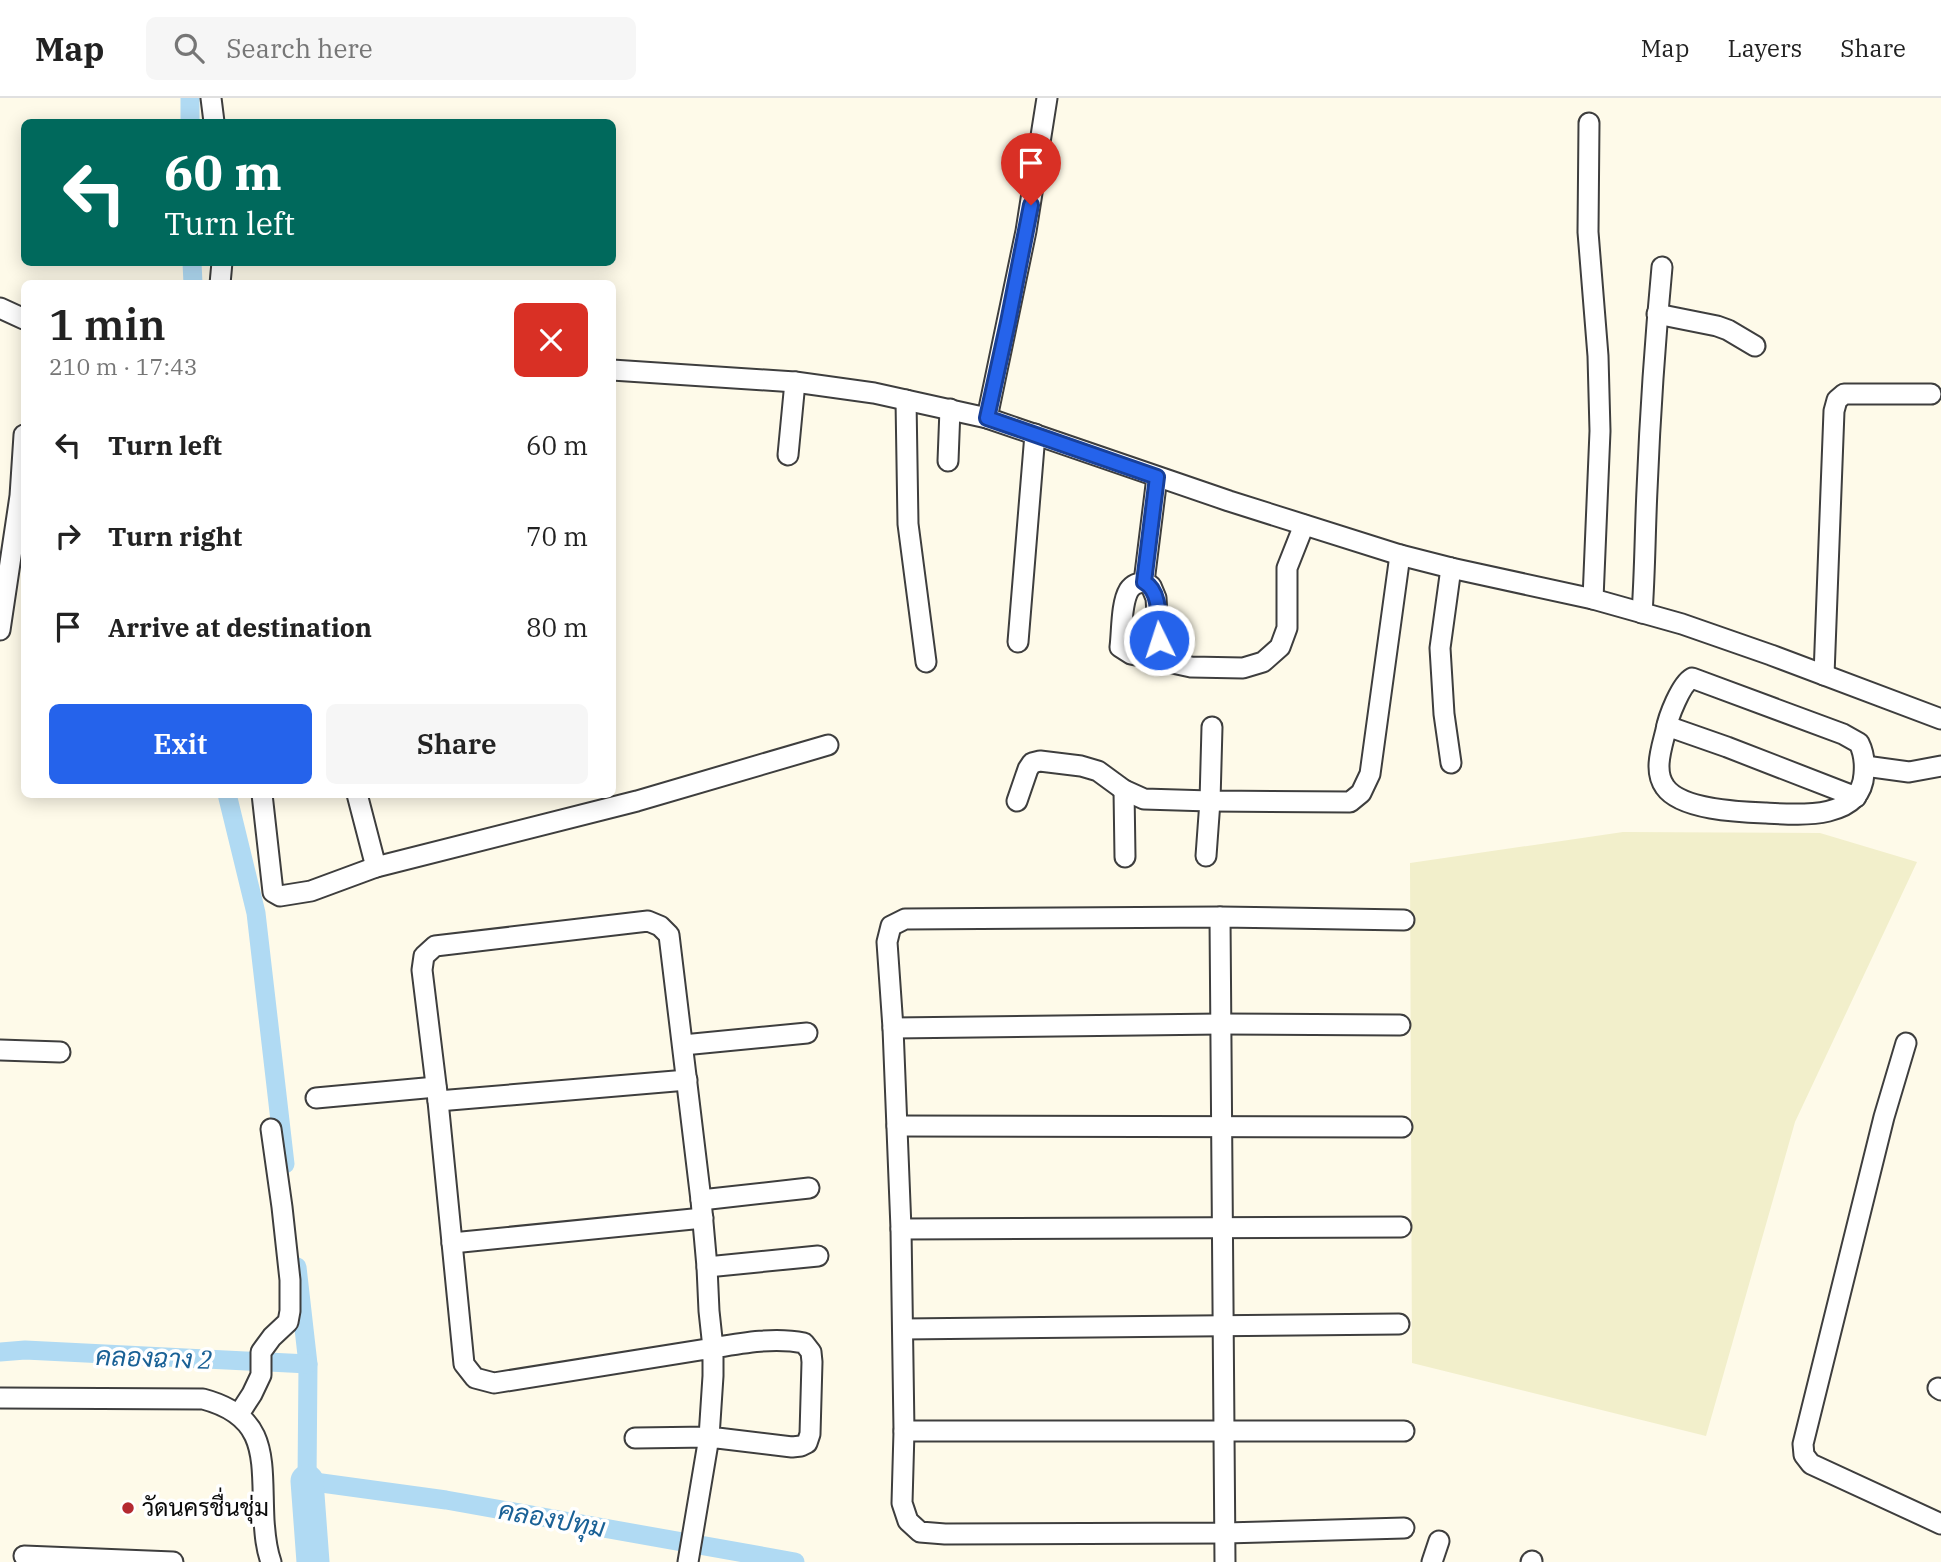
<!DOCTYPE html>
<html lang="en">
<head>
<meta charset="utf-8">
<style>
	:root { --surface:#fff; --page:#f6f6f6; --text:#222; --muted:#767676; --line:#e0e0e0; --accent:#2563eb }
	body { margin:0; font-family:"IBM Plex Serif",Sarabun,serif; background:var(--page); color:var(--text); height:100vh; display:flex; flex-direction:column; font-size:26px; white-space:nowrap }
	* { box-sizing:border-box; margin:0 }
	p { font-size:23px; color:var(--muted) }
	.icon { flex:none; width:38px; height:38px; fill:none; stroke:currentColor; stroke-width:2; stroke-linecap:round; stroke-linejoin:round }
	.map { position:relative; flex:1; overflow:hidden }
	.sheet { position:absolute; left:21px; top:182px; width:595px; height:518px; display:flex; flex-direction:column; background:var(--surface); border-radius:10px; box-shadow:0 4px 18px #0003 }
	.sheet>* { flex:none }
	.guide { position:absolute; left:21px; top:21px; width:595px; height:147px; border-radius:10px; box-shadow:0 4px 18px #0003; background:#00695c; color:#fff; overflow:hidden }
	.pin { position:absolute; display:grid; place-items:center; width:60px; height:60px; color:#fff; margin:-72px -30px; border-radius:50% 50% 50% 0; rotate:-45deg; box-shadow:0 0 7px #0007 }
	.pin .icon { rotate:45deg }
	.me { position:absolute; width:77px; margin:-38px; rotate:356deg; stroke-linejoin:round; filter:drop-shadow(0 0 5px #0008) }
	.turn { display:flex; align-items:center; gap:24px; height:147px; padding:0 28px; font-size:32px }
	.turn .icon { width:91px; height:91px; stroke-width:2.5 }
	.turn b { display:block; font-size:49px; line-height:60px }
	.round { display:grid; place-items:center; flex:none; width:74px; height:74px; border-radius:10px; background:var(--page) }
	.summary { display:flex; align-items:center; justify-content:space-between; height:119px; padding:0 28px }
	h1 { font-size:42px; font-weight:600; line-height:52px }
	.action { display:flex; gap:14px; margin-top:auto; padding:14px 28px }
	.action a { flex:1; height:80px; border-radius:10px; background:var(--accent); color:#fff; font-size:28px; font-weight:600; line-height:80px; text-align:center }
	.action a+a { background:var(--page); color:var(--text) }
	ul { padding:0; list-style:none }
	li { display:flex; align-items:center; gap:21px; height:91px; padding:0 28px }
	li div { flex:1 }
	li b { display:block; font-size:26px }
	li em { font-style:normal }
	header { display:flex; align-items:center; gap:42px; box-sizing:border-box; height:98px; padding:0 35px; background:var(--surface); border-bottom:2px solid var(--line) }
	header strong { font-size:33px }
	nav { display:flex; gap:38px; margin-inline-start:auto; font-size:24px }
	.search { width:490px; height:63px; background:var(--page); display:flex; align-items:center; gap:18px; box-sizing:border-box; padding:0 24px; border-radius:10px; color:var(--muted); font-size:26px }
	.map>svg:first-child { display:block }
	.farmland { fill:#f2efcb }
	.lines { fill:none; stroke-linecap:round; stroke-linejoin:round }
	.canal { stroke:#b0daf3; stroke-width:19 }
	.river { stroke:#b0daf3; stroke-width:33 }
	.minor-casing { stroke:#3e3e3e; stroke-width:23 }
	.minor { stroke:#fff; stroke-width:19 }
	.route-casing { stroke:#184099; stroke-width:18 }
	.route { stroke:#2563eb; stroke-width:12 }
	.poi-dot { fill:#b42931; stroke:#fff; stroke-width:2.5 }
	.labels { text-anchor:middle; stroke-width:7; stroke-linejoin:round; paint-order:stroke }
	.poi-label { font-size:24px; fill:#0b0b0b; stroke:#fff; text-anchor:start }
	.water-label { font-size:26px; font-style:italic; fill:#1a6196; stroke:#fff }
</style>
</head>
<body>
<header>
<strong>Map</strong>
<div class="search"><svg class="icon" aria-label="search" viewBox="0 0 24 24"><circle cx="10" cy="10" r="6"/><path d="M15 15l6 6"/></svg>Search here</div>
<nav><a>Map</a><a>Layers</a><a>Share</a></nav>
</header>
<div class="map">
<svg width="1941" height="1464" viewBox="0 0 1941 1464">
	<rect width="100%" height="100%" fill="#fefae9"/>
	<polygon class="farmland" points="1623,734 1820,735 1917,764 1795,1024 1706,1338 1412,1265 1410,765"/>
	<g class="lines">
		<g class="canal">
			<polyline points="190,0 190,24"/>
			<polyline points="192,164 193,186"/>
			<polyline points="227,696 256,815 285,1066"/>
			<polyline points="297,1169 308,1266 307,1383 446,1402 795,1464"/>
			<polyline points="0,1254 25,1252 308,1266"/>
		</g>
		<polyline class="river" points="307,1383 313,1464"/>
		<g class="minor-casing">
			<g id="minor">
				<polyline points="211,0 214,24"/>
				<polyline points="1589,25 1588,134 1598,258 1600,333 1593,501"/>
				<polyline points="220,186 222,164"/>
				<polyline points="0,210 24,221"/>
				<polyline points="1657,216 1717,228 1728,232 1755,248"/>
				<polyline points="612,272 795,284 874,295 987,320 1229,403 1400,457 1451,470 1593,501 1682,526 1771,557 1941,621"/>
				<polyline points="906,302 908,426 926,564"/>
				<polyline points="987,320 1026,133 1047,0"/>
				<polyline points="788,357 795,284"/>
				<polyline points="948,363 950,311"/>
				<path d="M1157 379 1144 484C1138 485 1133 486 1129 492 1121 505 1122 533 1120 549L1131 556 1191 569 1243 570 1263 564 1280 549 1287 530V470L1304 427"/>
				<polyline points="1451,470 1440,550 1444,616 1451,665"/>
				<polyline points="1144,484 1151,488 1156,500 1160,563"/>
				<path d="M1642 515C1645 474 1645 433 1647 392 1650 318 1655 243 1662 169"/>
				<polyline points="0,532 20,398 24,337"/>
				<polyline points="1018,544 1035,336"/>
				<polyline points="1824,577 1834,313 1837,302 1844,296 1931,296"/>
				<path d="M1692 580 1843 636 1859 645C1864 655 1865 665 1864 676 1861 722 1800 717 1766 715 1740 714 1681 712 1665 689 1653 673 1662 649 1666 632 1668 619 1681 586 1692 580Z"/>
				<polyline points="1667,628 1727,649 1856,699"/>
				<polyline points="1865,668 1909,674 1941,668"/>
				<polyline points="1124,692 1125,759"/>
				<polyline points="262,696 273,794 280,798 311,793 376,769 637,703 828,647"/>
				<polyline points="357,696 376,769"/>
				<polyline points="1017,703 1028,671 1032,665 1040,663 1081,668 1098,673 1124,692 1144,701 1210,703 1350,704 1361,695 1370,676 1400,457"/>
				<polyline points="1206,758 1210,703 1212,629"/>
				<polyline points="1220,819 1225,1464"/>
				<polyline points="1404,822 1220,819 905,821 891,828 887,844 893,930 901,1131 904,1333 902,1405 908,1423 920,1434 945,1436 1225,1435 1404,1430"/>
				<polyline points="893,930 1221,926 1400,927"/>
				<polyline points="1906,945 1884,1019 1803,1346 1804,1357 1811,1366 1941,1426"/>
				<polyline points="683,947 807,935"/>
				<polyline points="0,952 60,954"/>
				<polyline points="316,1000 436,989"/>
				<polyline points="438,1003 687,982"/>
				<polyline points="897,1028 1402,1029"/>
				<polyline points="701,1102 809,1090"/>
				<polyline points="901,1131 1401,1129"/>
				<polyline points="452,1145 703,1120"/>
				<polyline points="707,1169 818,1158"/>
				<polyline points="903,1231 1399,1226"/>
				<polyline points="1938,1290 1941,1292"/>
				<path d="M0 1300 203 1301C271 1319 261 1363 264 1422 265 1437 266 1450 271 1464"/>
				<polyline points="239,1316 252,1296 261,1277 261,1254 272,1239 288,1224 290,1213 290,1182 282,1109 271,1031"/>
				<polyline points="904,1333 1404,1333"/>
				<path d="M635 1340 709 1339 792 1349 801 1348 807 1345 810 1336 812 1264 811 1254 804 1245C774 1239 742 1245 713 1250L494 1285 475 1280 464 1266 438 1003 422 872 424 858 435 848 648 823 660 828 669 837 701 1102 707 1169 709 1213 713 1250V1278L709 1339 688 1464"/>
				<polyline points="24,1458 173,1464"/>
				<polyline points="1432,1464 1439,1443"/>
				<polyline points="1531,1464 1532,1463"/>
			</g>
		</g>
		<use href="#minor" class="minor"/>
	</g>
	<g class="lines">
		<g class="route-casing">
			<path id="route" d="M1031 107 1008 224 987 320 1157 379 1144 484C1162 494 1158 523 1159 542"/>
		</g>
		<use href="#route" class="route"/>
	</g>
	<circle class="poi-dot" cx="128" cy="1410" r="7"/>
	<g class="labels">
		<g class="poi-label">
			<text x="142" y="1418">วัดนครชื่นชุ่ม</text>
		</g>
		<g class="water-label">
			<text transform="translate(154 1260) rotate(2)" y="9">คลองฉาง 2</text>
			<text transform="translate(552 1421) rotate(10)" y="9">คลองปทุม</text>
		</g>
	</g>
</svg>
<div class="pin" style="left:1031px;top:107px;background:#d93025"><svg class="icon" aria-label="arrive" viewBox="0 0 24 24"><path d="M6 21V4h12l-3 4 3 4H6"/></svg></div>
<svg class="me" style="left:1159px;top:542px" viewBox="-20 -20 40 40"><circle r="17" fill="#2563eb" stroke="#fff" stroke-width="3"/><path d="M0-11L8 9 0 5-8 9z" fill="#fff"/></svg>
<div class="guide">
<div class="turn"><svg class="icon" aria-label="left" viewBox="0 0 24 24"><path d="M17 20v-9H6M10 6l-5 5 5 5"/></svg><div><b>60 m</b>Turn left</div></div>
</div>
<section class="sheet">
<div class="summary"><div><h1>1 min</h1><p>210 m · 17:43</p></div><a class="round" style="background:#d93025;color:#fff"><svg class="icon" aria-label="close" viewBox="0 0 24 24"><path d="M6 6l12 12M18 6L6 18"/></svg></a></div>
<ul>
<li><svg class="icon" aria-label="left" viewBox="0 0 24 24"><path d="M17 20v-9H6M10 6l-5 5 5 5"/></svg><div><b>Turn left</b></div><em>60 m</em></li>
<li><svg class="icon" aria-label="right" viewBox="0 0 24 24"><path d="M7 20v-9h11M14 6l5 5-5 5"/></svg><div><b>Turn right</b></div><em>70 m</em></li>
<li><svg class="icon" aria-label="arrive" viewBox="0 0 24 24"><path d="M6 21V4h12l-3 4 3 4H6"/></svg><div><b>Arrive at destination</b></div><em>80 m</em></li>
</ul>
<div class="action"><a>Exit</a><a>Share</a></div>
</section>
</div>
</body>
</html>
